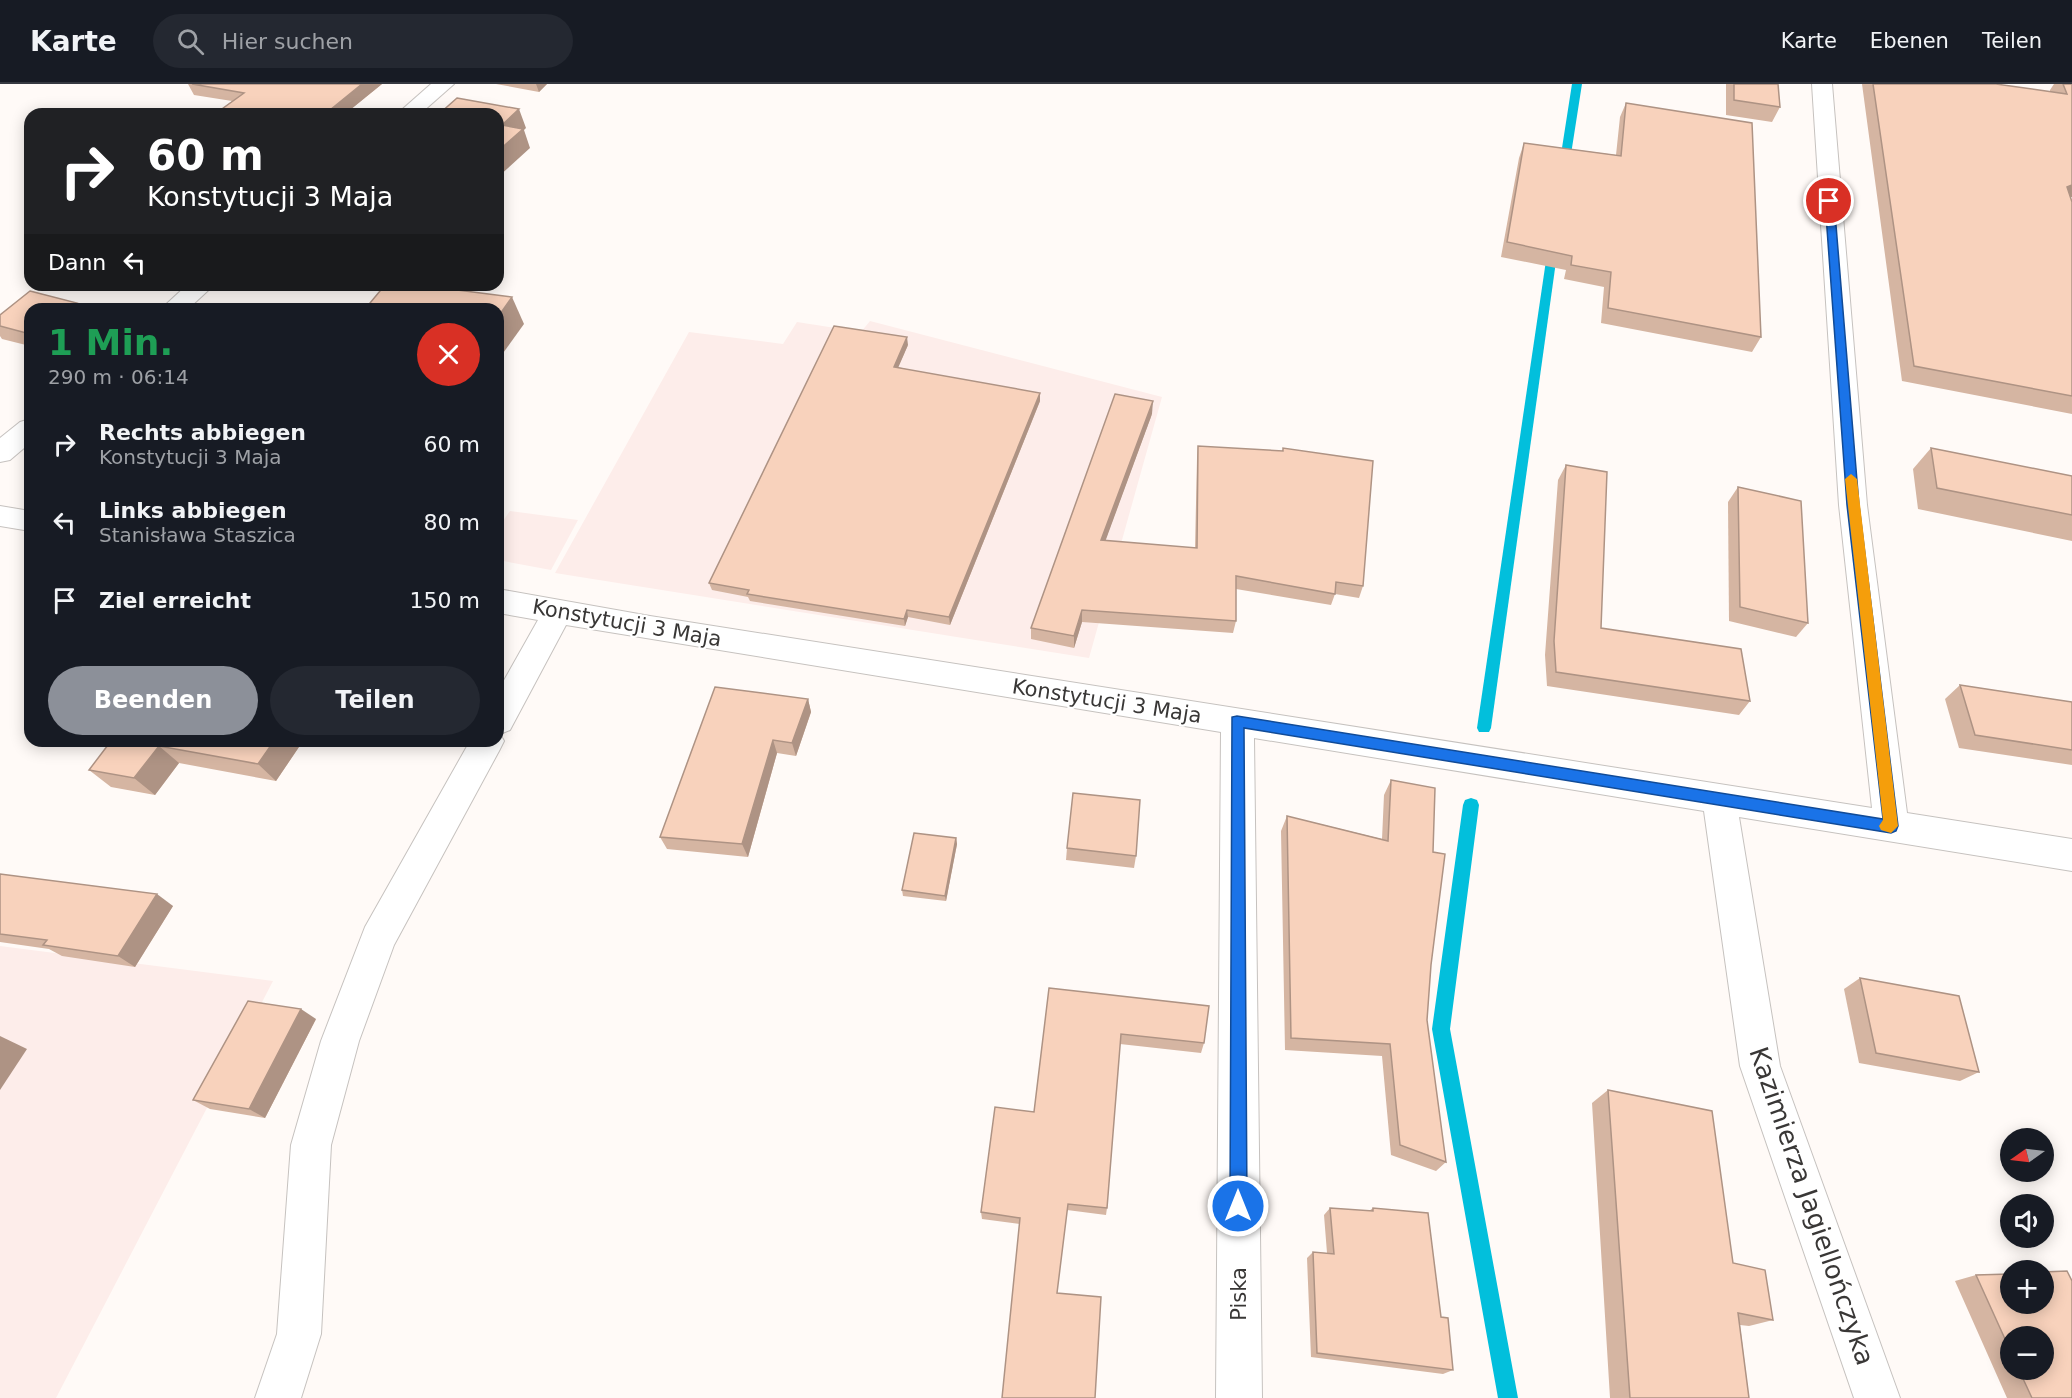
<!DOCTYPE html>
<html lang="de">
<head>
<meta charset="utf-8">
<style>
	:root { --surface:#171b24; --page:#242831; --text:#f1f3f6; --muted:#9ea1a6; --line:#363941; --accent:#8c9099 }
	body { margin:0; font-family:"DejaVu Sans",sans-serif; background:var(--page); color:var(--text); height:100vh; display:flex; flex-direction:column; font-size:22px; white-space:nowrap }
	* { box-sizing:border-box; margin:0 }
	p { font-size:20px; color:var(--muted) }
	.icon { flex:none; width:33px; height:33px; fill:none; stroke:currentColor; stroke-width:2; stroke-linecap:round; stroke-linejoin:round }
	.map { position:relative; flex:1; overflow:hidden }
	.panel { position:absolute; left:24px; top:219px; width:480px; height:444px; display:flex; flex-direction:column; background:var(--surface); border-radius:18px; box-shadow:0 3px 15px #0003 }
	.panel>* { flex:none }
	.guide { position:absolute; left:24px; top:24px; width:480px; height:183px; border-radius:18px; box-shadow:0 3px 15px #0003; background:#202124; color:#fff; overflow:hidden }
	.needle { width:39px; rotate:256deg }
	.controls { position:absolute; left:2000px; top:1044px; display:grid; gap:12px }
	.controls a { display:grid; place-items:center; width:54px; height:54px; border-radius:50%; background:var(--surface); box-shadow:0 3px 15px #0003; font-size:30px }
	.pin { position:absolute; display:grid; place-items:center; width:51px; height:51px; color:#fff; margin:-26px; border:3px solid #fff; border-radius:50%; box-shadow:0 2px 6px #0007 }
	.me { position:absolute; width:66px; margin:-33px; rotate:0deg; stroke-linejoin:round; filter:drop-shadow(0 0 4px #0008) }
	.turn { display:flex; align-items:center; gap:21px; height:126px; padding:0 24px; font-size:27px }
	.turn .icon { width:78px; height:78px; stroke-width:2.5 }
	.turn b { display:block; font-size:42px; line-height:51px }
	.then { display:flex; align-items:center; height:57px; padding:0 24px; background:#0003; gap:12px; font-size:22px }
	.round { display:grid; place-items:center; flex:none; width:63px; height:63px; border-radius:32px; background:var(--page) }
	.summary { display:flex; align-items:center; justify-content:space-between; height:102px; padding:0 24px }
	h1 { font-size:36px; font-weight:800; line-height:45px; color:#1e9e55 }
	.cta { display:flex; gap:12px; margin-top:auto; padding:12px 24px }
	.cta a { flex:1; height:69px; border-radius:36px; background:var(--accent); color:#fff; font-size:24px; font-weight:800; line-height:69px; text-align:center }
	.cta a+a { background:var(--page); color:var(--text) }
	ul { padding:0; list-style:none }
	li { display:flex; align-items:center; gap:18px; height:78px; padding:0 24px }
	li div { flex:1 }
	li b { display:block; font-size:22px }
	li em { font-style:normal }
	header { display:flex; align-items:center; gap:36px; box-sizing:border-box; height:84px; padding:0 30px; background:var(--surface); border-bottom:2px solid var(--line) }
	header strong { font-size:28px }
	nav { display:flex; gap:33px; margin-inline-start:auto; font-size:21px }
	.search { width:420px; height:54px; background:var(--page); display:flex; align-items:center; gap:15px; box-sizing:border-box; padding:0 21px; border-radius:33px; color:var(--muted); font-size:22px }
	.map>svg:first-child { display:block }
	.industrial { fill:#fdedea }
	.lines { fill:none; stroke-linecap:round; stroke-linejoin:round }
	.stream { fill:#02bfdc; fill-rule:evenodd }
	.minor-casing { stroke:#c6c2bf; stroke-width:2 }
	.minor { fill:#fff; fill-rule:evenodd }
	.wall { fill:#d5b5a2; fill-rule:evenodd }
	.shaded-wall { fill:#ae9384 }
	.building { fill:#f8d2bc; stroke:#ae9384; stroke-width:1.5 }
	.route { fill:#1a73e8; stroke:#114b97; stroke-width:1.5 }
	.slow { fill:#f59e0b }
	.labels { text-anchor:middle; stroke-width:4.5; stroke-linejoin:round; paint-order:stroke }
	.street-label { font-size:21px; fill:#393736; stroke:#fff }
	.near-street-label { font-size:26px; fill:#393736; stroke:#fff }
</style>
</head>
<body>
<header>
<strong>Karte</strong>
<div class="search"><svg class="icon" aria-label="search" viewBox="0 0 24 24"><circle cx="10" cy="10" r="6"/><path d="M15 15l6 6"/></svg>Hier suchen</div>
<nav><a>Karte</a><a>Ebenen</a><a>Teilen</a></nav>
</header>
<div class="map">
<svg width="2072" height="1314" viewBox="0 0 2072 1314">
	<rect width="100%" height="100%" fill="#fffaf7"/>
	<g class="industrial">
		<polygon points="870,237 1162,313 1089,574 555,489 689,248 783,260 797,238 861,248"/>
		<polygon points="510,427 578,436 551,486 498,476 498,444"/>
		<polygon points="0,862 273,897 56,1314 0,1314"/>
	</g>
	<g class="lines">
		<g class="stream">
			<polygon points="1572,0 1582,0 1569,83 1564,86 1559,83"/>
			<polygon points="1553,160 1558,163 1491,644 1489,648 1479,648 1477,644 1548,163"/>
			<polygon points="1471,714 1477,716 1479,721 1450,945 1518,1314 1498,1314 1432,945 1463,721 1465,716"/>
		</g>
		<g class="minor-casing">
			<g id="minor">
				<polygon points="431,0 454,0 420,30 397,30"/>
				<polygon points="1812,0 1832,0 1867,421 1907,729 2072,755 2072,787 1739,733 1780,982 1900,1314 1854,1314 1740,982 1704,727 1254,654 1262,1314 1216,1314 1221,648 566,541 510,646 500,650 504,657 499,667 394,861 359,957 331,1061 321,1250 301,1314 255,1314 277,1250 291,1061 321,957 365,843 470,657 498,657 498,607 538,536 498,529 498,505 650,532 1872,724 1839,421"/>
				<polygon points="187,201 214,201 188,225 161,225"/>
				<polygon points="30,335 30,359 10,376 0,378 0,354 20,338"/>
				<polygon points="0,422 30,427 30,447 0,442"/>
			</g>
		</g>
		<use href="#minor" class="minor"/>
	</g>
	<g class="wall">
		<polygon points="188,0 382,0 345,30 215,30 232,17 194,11"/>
		<polygon points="496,0 547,0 539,8"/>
		<polygon points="1726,0 1778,0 1780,23 1772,38 1726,31"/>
		<polygon points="1862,0 1996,0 2050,8 2050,6 2054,0 2072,0 2072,113 2071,113 2072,118 2072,330 1902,297"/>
		<polygon points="1626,19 1761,253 1752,268 1601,239 1604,203 1564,195 1566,186 1501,173 1519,74 1524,59 1616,71 1620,33"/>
		<polygon points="30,207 77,219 82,225 30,225 30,262 2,255 0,252 0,231"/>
		<polygon points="908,261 898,283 1040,317 950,541 908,533 905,542 750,517 748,513 712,506 709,499"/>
		<polygon points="1152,330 1105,457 1195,464 1197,374 1198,362 1363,502 1359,514 1335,510 1331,521 1236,505 1236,537 1233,549 1082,538 1074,564 1031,555 1031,544"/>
		<polygon points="1931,364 2072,392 2072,457 1918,425 1913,385"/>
		<polygon points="1566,381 1601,544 1750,617 1739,631 1547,602 1545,571 1558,396"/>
		<polygon points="1738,403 1808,539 1796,553 1729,537 1728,418"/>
		<polygon points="1960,601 2072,618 2072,681 1959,664 1945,615"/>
		<polygon points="808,615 811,628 796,672 777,669 748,773 667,765 660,753"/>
		<polygon points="111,657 303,657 276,697 179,679 155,711 111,703 89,686"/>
		<polygon points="1391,696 1433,768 1431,881 1427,936 1446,1078 1436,1087 1391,1071 1382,972 1285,966 1281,747 1287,732 1382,755 1384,711"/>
		<polygon points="956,754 957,760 946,817 903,812 902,806"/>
		<polygon points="1067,764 1136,772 1134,784 1066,776"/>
		<polygon points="0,790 173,822 135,883 62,872 49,865 0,858"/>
		<polygon points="1860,894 1979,988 1960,997 1859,979 1844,905"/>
		<polygon points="1049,904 1204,959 1201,969 1120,960 1107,1124 1106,1131 1067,1126 1057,1209 1095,1314 1020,1140 982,1135 981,1128 1034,1028"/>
		<polygon points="316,935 265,1034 210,1025 193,1016"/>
		<polygon points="1608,1006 1773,1236 1749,1242 1740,1241 1749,1314 1610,1314 1592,1019"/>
		<polygon points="1330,1124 1369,1127 1373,1124 1441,1233 1453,1286 1443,1290 1311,1273 1307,1174 1313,1168 1327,1169 1324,1131"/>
		<path d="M1976 1191 2072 1314H2007L1955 1197ZM2010 1252 2043 1286H2010Z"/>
	</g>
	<g class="shaded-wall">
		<polygon points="362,0 382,0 345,30 325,30"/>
		<polygon points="536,0 547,0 539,8"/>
		<polygon points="519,25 526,44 524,46 530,64 498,93 498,67 502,41"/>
		<polygon points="2072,101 2072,113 2055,119 2067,103"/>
		<polygon points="512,213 524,240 498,276 498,233"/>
		<polygon points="77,219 82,225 70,225"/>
		<polygon points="907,253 908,261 895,291 894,283"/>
		<polygon points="1040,309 1040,317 950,541 949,533"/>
		<polygon points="1153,317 1152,330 1101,469 1101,456"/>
		<polygon points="907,526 908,533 905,542 904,535"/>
		<polygon points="1082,526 1082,538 1074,564 1074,552"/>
		<polygon points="808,615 811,628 796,672 792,659"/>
		<polygon points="773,656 777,669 748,773 742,760"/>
		<polygon points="274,657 303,657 276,697 258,680"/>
		<polygon points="159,662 179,679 155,711 134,694"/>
		<polygon points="956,754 957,760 946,817 945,812"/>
		<polygon points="157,810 173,822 135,883 118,872"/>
		<polygon points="301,925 316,935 265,1034 249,1025"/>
		<polygon points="0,952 27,965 0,1006"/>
	</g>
	<g class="building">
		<polygon points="192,0 362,0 325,30 215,30 244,9"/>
		<polygon points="1734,0 1778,0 1780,23 1734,16"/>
		<polygon points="1873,0 1996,0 2067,10 2063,0 2072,0 2072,101 2067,103 2072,118 2072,312 1914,282"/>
		<polygon points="457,14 519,25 502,41 523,45 498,67 498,30 439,30"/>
		<polygon points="1626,19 1752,39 1761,253 1608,224 1611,188 1571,181 1572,172 1507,158 1524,59 1621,72"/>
		<polygon points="385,201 418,201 512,213 498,233 498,225 365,225"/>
		<polygon points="30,207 77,219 70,225 30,225 30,250 0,242 0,231"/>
		<polygon points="834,242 907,253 894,283 1040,309 949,533 907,526 904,535 747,510 749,506 709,499"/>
		<polygon points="1115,310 1153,317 1101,456 1197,464 1198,362 1283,367 1283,364 1373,377 1363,502 1336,498 1335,510 1236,492 1236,537 1082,526 1074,552 1031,544"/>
		<polygon points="1931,364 2072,392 2072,431 1937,404"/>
		<polygon points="1566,381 1607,388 1601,544 1741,565 1750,617 1556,588 1554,557"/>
		<polygon points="1738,403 1801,417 1808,539 1740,523"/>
		<polygon points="1960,601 2072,618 2072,666 1975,651"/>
		<polygon points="715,603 808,615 792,659 773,656 742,760 660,753"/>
		<polygon points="111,657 274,657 258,680 159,662 134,694 89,686"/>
		<polygon points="1391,696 1435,704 1433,768 1445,770 1431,881 1427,936 1446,1078 1400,1061 1390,960 1291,954 1287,732 1388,757"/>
		<polygon points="1073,709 1140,716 1136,772 1067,764"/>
		<polygon points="914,749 956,754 945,812 902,806"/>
		<polygon points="0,790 157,810 118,872 43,861 47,856 0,850"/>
		<polygon points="1860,894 1959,912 1979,988 1876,969"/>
		<polygon points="1049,904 1209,922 1204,959 1121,950 1107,1124 1068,1120 1057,1209 1101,1213 1095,1314 1002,1314 1020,1134 981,1128 995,1023 1034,1028"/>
		<polygon points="248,917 301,925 249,1025 193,1016"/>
		<polygon points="1608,1006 1712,1027 1733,1179 1765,1186 1773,1236 1738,1229 1749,1314 1630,1314"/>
		<polygon points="1330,1124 1373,1127 1373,1124 1428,1129 1441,1233 1448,1234 1453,1286 1317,1269 1313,1168 1334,1170"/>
		<polygon points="2067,1187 2072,1197 2072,1314 2032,1314 2019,1286 2043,1286 2043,1252 2010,1252 2010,1266 1976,1191 2010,1190 2010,1220 2043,1220 2043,1188"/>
	</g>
	<polygon class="route" points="1829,114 1834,117 1859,421 1898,742 1896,747 1891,749 1244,644 1247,1122 1245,1128 1238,1131 1232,1128 1230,1122 1232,633 1237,632 1883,735 1847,421 1825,117"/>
	<polygon class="slow" points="1851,390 1857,395 1898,742 1891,749 1881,746 1879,742 1883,736 1845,395"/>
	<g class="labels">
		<g class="street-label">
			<text transform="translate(627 539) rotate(10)" y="7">Konstytucji 3 Maja</text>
			<text transform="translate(1107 617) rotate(9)" y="7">Konstytucji 3 Maja</text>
			<text transform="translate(1239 1210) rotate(-90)" y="7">Piska</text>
		</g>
		<g class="near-street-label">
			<text transform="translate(1812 1122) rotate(71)" y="9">Kazimierza Jagiellończyka</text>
		</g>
	</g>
</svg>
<div class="controls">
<a><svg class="needle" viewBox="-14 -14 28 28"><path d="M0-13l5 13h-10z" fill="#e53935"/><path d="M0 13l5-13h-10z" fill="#9ea1a6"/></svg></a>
<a><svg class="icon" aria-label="sound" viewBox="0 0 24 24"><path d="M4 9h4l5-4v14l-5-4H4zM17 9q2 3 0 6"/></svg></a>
<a>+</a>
<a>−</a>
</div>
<div class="pin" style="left:1829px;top:117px;background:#d93025"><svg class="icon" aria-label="arrive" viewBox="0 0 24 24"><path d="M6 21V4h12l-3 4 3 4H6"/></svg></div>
<svg class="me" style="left:1238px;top:1122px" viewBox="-20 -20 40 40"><circle r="17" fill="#1a73e8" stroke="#fff" stroke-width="3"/><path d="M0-11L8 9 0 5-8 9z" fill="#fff"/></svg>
<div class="guide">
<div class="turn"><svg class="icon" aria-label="right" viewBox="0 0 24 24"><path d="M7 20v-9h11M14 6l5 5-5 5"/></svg><div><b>60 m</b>Konstytucji 3 Maja</div></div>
<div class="then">Dann<svg class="icon" aria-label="left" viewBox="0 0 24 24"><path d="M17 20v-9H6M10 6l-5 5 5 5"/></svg></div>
</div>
<section class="panel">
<div class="summary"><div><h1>1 Min.</h1><p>290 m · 06:14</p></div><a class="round" style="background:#d93025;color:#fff"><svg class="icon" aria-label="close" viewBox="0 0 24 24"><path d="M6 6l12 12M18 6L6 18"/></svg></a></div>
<ul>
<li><svg class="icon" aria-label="right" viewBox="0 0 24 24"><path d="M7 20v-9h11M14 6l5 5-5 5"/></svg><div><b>Rechts abbiegen</b><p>Konstytucji 3 Maja</p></div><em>60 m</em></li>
<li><svg class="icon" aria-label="left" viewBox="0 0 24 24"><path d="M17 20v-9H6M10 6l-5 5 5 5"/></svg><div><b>Links abbiegen</b><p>Stanisława Staszica</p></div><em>80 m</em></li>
<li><svg class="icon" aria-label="arrive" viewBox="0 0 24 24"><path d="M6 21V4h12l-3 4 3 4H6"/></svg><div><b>Ziel erreicht</b></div><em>150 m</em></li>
</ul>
<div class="cta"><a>Beenden</a><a>Teilen</a></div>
</section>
</div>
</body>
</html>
